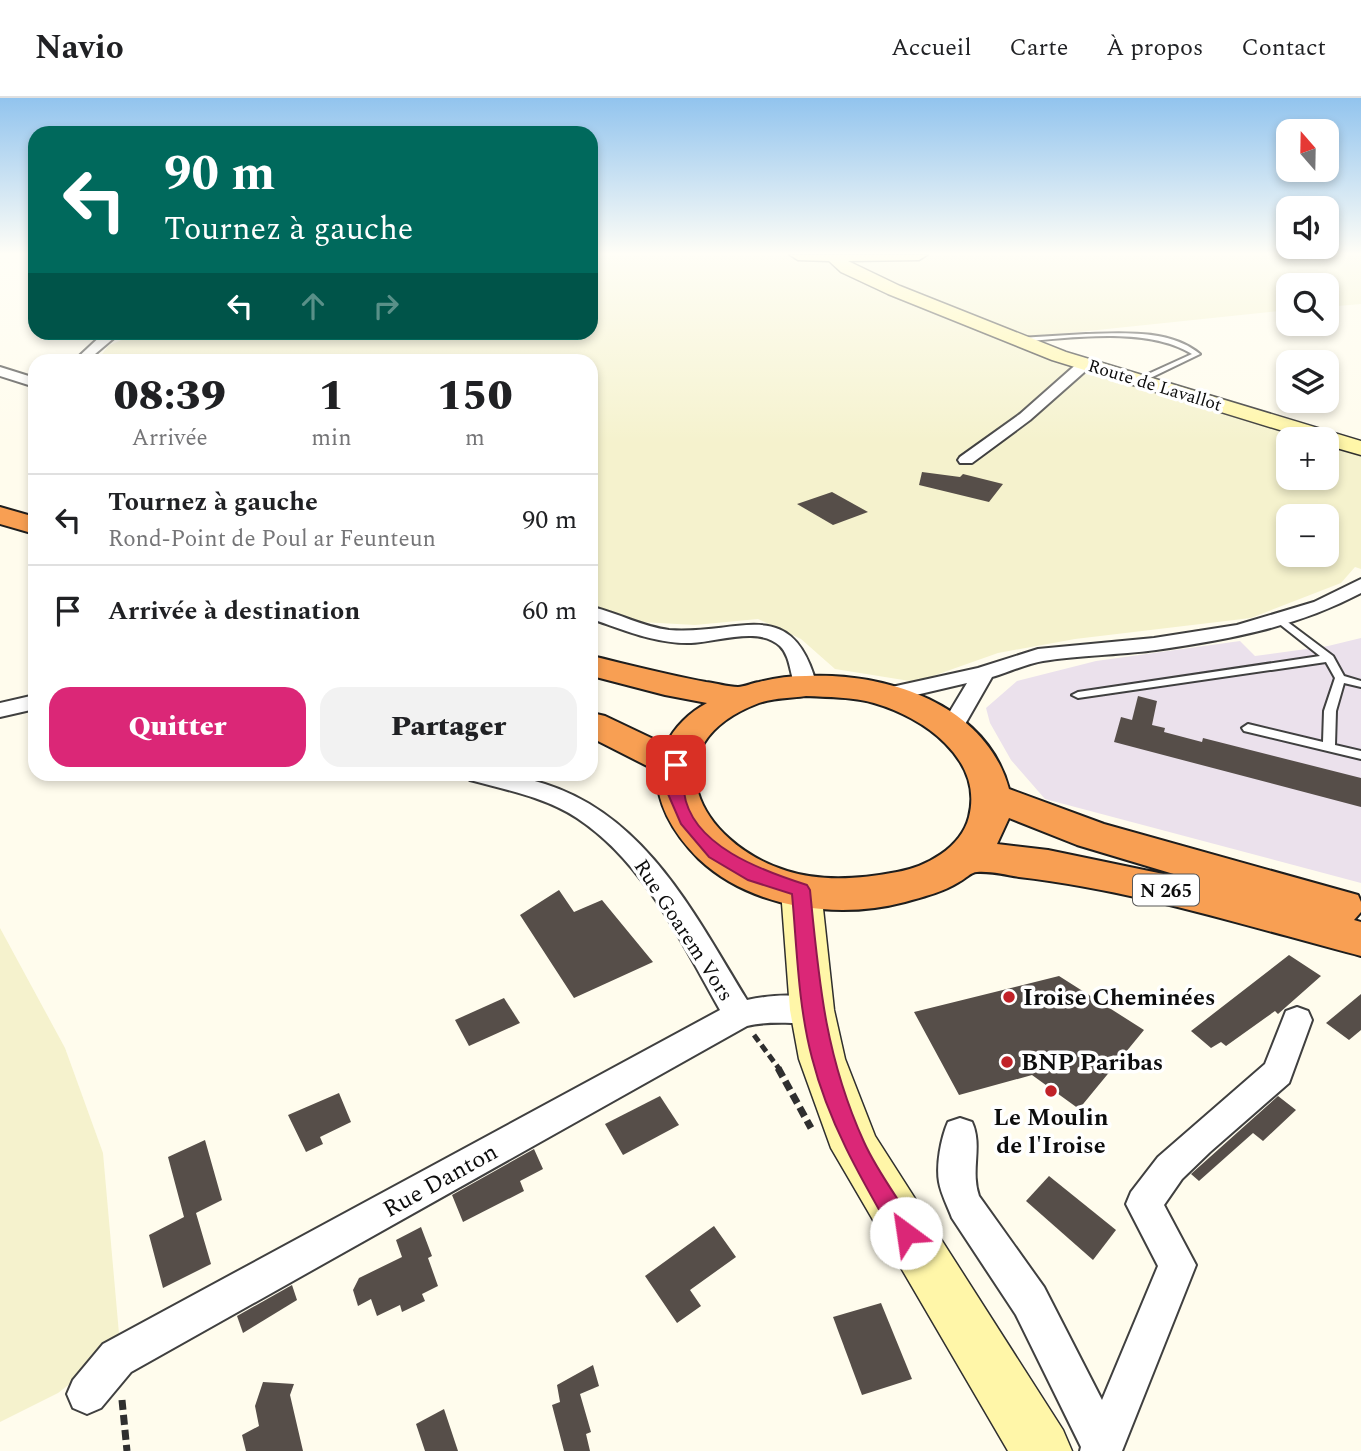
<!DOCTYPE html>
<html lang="fr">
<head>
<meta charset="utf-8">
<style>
	:root { --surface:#fff; --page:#f2f2f2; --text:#202124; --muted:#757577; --line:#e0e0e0; --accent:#db2777 }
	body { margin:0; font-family:Spectral,serif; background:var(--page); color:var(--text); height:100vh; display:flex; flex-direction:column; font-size:26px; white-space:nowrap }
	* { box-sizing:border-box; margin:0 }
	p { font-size:23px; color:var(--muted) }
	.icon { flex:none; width:38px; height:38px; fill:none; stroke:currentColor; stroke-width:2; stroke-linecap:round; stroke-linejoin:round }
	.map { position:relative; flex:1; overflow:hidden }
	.panel { position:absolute; left:28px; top:256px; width:570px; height:427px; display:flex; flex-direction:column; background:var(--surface); border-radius:21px; box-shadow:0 4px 10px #0003 }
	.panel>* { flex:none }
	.banner { position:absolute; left:28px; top:28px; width:570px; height:214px; border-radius:21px; box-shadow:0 4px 10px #0003; background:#00695c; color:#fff; overflow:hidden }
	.needle { width:46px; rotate:340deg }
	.tools { position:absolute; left:1276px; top:21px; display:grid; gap:14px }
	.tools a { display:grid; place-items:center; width:63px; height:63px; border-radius:14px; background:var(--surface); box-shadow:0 4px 10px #0003; font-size:35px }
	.pin { position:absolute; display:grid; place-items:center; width:60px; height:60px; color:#fff; margin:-30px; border-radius:14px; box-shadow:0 4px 10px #0006 }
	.me { position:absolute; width:77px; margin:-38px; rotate:329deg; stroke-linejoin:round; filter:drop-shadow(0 0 5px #0008) }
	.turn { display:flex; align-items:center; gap:24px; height:147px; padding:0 21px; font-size:32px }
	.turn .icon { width:91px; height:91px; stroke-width:2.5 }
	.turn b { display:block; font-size:49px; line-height:60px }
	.lanes { display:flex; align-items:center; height:66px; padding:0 21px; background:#0003; justify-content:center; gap:35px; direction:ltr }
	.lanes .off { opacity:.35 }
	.eta { display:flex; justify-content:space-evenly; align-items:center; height:119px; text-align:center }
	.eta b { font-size:42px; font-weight:800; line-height:49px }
	.primary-button { display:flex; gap:14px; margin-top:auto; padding:14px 21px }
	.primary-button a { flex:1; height:80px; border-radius:21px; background:var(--accent); color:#fff; font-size:28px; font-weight:800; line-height:80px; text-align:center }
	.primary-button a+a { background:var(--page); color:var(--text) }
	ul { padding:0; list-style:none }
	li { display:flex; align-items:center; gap:21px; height:91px; padding:0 21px; border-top:2px solid var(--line) }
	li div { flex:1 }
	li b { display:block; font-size:26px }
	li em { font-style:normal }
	header { display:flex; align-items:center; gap:42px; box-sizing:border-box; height:98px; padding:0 35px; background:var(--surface); border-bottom:2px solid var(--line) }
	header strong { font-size:33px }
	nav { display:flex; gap:38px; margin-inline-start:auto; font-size:24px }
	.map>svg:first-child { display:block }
	.industrial { fill:#ebe1ec }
	.farmland { fill:#f5f2cd; fill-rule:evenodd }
	.building { fill:#564e49 }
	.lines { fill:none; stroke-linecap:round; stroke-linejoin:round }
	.lane-casing { stroke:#404040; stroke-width:4 }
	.street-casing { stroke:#404040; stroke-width:4 }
	.secondary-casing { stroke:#2f2f2f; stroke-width:3 }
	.highway-casing { stroke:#1e1e1e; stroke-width:4 }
	.path-far1 { stroke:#2f2f2f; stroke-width:5; stroke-dasharray:8 4.5; stroke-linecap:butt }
	.path { stroke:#2f2f2f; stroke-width:7; stroke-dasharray:10 5; stroke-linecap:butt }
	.lane { fill:#fff; fill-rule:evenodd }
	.street { fill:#fff; fill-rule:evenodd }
	.secondary { fill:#fff6a8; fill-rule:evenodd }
	.highway { fill:#f89f53; fill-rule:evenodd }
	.route { fill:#db2777; stroke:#8e194d; stroke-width:2 }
	.poi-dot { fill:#c12228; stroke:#fff; stroke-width:2.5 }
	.labels { text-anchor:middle; stroke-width:7; stroke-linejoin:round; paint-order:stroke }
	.far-street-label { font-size:18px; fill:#0d0d0d; stroke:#fff }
	.shield { fill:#fff; stroke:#565656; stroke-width:2 }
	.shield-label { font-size:19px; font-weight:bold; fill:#0d0d0d }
	.street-label { font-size:21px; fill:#0d0d0d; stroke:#fff }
	.near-poi-label { font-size:24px; font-weight:bold; fill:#0d0d0d; stroke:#fff; text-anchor:start }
	.near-street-label { font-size:24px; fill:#0d0d0d; stroke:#fff }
</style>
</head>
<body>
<header>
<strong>Navio</strong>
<nav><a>Accueil</a><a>Carte</a><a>À propos</a><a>Contact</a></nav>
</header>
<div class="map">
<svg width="1361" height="1353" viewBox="0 0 1361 1353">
	<rect width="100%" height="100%" fill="#fffced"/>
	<polygon class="industrial" points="1361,540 1361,785 1045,701 1011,662 990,625 986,610 1017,583 1096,563 1240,543 1255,558 1328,548"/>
	<g class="farmland">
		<path d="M592 157H1361V206L1327 209 1326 187H1288V212L1021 240 1361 344V471L1355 469 1341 485 1251 520 1075 541 998 555 916 584 835 571 801 541 758 521 695 527 641 524 592 507V262H98L108 248 137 235 592 234ZM1288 341H1326V380H1288ZM1288 418H1326V457H1288Z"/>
		<polygon points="0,830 65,950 103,1055 120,1247 58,1295 0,1324"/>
	</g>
	<g class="building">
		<polygon points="922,374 960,379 963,376 1003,386 989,404 919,387"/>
		<polygon points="832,394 868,414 833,427 797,406"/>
		<polygon points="1138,598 1157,603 1152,627 1165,630 1164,634 1202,644 1203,640 1361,680 1361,709 1114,644 1121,619 1132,622"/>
		<polygon points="559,792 574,814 602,802 653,864 574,900 520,817"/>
		<polygon points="1289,857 1321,878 1278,916 1275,913 1226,948 1221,944 1211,950 1191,933"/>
		<polygon points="1059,878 1144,932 1079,1011 1032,977 959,997 914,914"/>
		<polygon points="1361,896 1361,932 1349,942 1326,925"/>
		<polygon points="504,900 520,925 469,948 455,922"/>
		<polygon points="339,995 351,1024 320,1039 323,1046 306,1054 288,1017"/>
		<polygon points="660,998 679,1027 623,1057 605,1026"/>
		<polygon points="1278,998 1296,1012 1263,1043 1253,1035 1199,1083 1191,1076"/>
		<polygon points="205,1042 222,1102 196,1115 211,1166 163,1190 149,1137 184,1119 168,1059"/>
		<polygon points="534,1051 543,1071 520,1083 524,1093 463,1124 452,1097"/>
		<polygon points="1049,1078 1116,1132 1093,1162 1026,1103"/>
		<polygon points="714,1128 736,1159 690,1192 701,1208 677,1225 645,1178"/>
		<polygon points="421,1129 432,1158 428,1160 438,1188 422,1196 425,1203 402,1214 400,1207 377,1218 371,1201 358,1208 353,1192 359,1180 402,1159 396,1142"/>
		<polygon points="292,1187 297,1202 243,1235 237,1218"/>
		<polygon points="881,1205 912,1281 862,1297 833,1219"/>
		<polygon points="593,1267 599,1288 580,1296 591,1334 586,1336 590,1353 564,1353 552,1307 560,1304 557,1287"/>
		<polygon points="263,1284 294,1286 290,1297 303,1353 246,1353 242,1337 259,1328 255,1308"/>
		<polygon points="444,1311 458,1353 425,1353 416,1326"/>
	</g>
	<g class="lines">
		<g class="lane-casing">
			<g id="lane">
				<path d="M1086 236C1123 235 1170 231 1200 256L1140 285 1136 283 1137 281 1192 256C1147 228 1070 240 1019 244L1016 242 1019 240Z"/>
				<polygon points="1281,519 1333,558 1344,578 1361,583 1361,589 1344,585 1336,613 1335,647 1361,653 1361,661 1244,633 1242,630 1248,626 1323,644 1324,613 1335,580 1326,564 1078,600 1072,597 1078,594 1320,558 1277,524 1276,522"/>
			</g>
		</g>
		<g class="street-casing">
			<g id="street">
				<polygon points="105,234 121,234 88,262 75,262"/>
				<polygon points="1085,262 1090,263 1090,269 1030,322 972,365 960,365 958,362 960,359 1020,316 1080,263"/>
				<polygon points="0,269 35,280 35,289 0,278"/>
				<path d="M1361 481V495C1297 529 1227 542 1156 552 1118 557 1081 557 1043 563 1026 566 1009 574 992 579L960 635 952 637 944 635 940 630 967 585 886 604 878 602 875 597 878 592 978 570 1038 551 1154 540 1237 527 1314 504Z"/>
				<path d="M592 509C618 515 643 529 669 532 739 538 792 494 817 588L814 593H798C789 579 792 560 780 548 759 528 717 544 691 545 656 546 624 532 592 521Z"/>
				<polygon points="35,597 35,611 0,619 0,605"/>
				<path d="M467 676C494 673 519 678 545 686 646 718 695 817 747 902 771 897 799 895 823 903L827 912 823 921C800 929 774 921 747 928L131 1274 101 1310 87 1316 73 1310 67 1296 73 1282 103 1246 720 912C682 845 644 764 577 720 545 699 506 692 470 682Z"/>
				<path d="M1297 909 1308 913 1312 922 1289 985 1210 1054 1182 1081 1164 1107 1196 1167 1122 1353H1080L1081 1349 1016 1217 952 1120C948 1109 941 1096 939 1084 936 1067 941 1040 948 1024L960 1020 972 1024C983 1048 970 1072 979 1098L1044 1189 1102 1302 1158 1168 1126 1106 1131 1094 1158 1059 1265 966 1286 913Z"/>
			</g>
		</g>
		<g class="secondary-casing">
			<g id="secondary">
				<polygon points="790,157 927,157 919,162 848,163 900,188 1066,254 1361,343 1361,357 1326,347 1326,341 1309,341 1052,262 888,196 841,174 829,163 798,162"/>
				<polygon points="801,778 815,782 821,792 834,912 845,961 875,1038 1063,1332 1072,1353 1008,1353 831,1050 799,961 790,912 781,792 787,782"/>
			</g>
		</g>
		<g class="highway-casing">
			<g id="highway">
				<polygon points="0,409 35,419 35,436 0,426"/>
				<path d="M592 558C630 567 668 577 706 584 716 585 728 589 738 589 744 589 752 585 759 584 774 580 790 578 806 578 886 574 986 606 1009 691L1104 726 1358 797 1361 804V814L1354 822 1361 824V858C1250 829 1134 792 1019 779 1006 777 991 773 977 774 971 774 965 781 959 784 943 794 923 799 905 804 837 822 751 810 699 761 675 737 656 708 657 673L592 640V615L605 618 666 647C674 629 690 614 707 605L665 597 592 578ZM806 598C828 599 853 599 874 605 923 619 984 661 969 719 961 750 926 769 897 774 861 781 821 784 787 773 698 745 648 647 759 605 773 600 791 600 806 598ZM1009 720 1077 747 1197 783 1048 752 997 746Z"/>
			</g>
		</g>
		<polyline class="path-far1" points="754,937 780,972"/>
		<g class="path">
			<polyline points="778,970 811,1030"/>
			<polyline points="122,1302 127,1353"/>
		</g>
		<use href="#lane" class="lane"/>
		<use href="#street" class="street"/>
		<use href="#secondary" class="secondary"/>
		<use href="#highway" class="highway"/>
	</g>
	<linearGradient id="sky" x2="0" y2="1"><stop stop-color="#92c4ee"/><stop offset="0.45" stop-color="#fffef7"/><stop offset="1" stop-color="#fffef7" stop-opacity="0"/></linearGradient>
	<rect width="1361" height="346" fill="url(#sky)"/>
	<path class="route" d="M676 662 684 667C684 676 683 685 684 694 691 748 763 773 807 787L810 792C819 884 825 958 864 1044 877 1073 898 1100 914 1127L917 1135 914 1143 906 1147 897 1143C863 1084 829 1027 812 960 798 907 797 850 792 796L748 782 709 759 681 726 668 696V667Z"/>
	<g class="poi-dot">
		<circle cx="1009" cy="899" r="7"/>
		<circle cx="1007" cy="964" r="7"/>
		<circle cx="1051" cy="993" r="7"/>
	</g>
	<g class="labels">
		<g class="far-street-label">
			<text transform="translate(1155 287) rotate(17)" y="6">Route de Lavallot</text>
		</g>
		<rect class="shield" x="1133" y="776.5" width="66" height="31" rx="5"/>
		<g class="shield-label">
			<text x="1166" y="799">N 265</text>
		</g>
		<g class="street-label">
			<text transform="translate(684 832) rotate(57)" y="7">Rue Goarem Vors</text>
		</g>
		<g class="near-poi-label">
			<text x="1023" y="907">Iroise Cheminées</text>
			<text x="1021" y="972">BNP Paribas</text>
			<text x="1051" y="1027" text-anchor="middle">Le Moulin<tspan x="1051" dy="28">de l'Iroise</tspan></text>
		</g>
		<g class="near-street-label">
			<text transform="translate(440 1082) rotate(-29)" y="8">Rue Danton</text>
		</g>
	</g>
</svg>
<div class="tools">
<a><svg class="needle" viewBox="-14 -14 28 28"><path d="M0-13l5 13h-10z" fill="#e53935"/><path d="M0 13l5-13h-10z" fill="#757577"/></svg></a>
<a><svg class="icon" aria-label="sound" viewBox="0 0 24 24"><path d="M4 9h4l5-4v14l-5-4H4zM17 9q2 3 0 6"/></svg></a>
<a><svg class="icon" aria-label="search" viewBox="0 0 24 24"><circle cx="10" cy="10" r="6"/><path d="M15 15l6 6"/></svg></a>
<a><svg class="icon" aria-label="layers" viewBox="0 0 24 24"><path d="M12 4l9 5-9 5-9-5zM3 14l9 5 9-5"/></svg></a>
<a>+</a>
<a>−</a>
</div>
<div class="pin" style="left:676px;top:667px;background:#d93025"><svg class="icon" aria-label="arrive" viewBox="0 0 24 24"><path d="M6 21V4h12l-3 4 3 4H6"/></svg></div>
<svg class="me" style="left:906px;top:1135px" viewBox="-20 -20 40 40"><circle r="19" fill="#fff"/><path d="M0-13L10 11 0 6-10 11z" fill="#db2777"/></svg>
<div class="banner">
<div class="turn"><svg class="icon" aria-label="left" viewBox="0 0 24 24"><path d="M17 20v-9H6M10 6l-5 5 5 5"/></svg><div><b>90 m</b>Tournez à gauche</div></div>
<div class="lanes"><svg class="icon" aria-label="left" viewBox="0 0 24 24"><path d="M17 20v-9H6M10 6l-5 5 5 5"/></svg><svg class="icon off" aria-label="ahead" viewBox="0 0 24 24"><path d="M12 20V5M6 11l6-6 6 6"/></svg><svg class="icon off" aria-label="right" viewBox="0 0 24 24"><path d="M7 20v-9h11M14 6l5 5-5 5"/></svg></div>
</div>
<section class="panel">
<div class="eta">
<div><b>08:39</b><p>Arrivée</p></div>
<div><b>1</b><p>min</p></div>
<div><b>150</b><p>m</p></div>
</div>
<ul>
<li><svg class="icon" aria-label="left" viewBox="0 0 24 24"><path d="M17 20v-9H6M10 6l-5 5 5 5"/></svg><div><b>Tournez à gauche</b><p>Rond-Point de Poul ar Feunteun</p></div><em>90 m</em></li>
<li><svg class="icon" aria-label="arrive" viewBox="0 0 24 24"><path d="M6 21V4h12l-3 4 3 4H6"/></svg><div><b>Arrivée à destination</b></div><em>60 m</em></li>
</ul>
<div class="primary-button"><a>Quitter</a><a>Partager</a></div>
</section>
</div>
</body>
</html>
